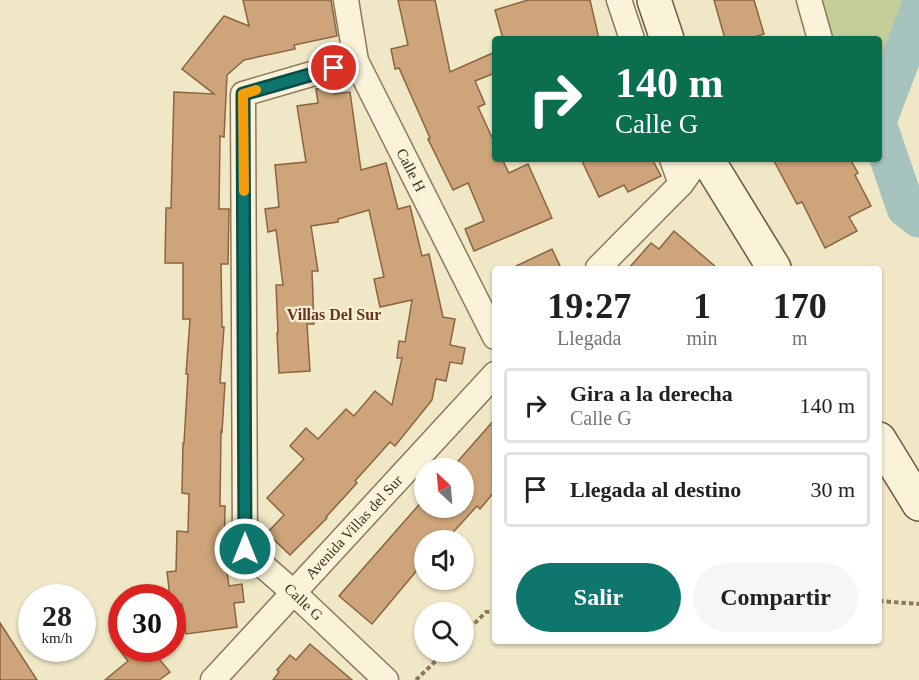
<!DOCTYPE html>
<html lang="es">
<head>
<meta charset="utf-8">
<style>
	:root { --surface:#fff; --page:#f6f6f6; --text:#202124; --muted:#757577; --line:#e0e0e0; --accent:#0f766e }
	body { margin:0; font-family:"Times New Roman",serif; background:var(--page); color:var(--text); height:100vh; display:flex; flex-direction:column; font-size:22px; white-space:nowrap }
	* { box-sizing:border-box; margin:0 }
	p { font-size:20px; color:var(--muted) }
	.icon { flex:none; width:33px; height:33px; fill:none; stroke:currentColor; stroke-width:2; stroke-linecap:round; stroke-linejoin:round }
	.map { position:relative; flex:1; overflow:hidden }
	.drawer { position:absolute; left:492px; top:266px; width:390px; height:378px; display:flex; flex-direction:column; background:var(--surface); border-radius:6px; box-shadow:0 2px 4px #0004 }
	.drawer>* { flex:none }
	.hud { position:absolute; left:492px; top:36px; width:390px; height:126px; border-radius:6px; box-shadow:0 2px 4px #0004; background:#0b6e4f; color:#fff; overflow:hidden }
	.needle { width:39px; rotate:334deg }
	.controls { position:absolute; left:414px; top:458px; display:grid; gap:12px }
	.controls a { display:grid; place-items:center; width:60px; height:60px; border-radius:50%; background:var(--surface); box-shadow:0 2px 4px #0004; font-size:30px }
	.speed { position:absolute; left:18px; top:584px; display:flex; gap:12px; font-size:30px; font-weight:700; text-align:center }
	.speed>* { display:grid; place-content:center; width:78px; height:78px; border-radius:50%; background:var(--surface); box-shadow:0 2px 4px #0004; line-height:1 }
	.speed small { font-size:15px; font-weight:400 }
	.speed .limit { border:9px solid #d22; background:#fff; color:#111 }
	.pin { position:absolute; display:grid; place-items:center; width:51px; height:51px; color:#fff; margin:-26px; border:3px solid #fff; border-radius:50%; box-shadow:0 2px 6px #0007 }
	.me { position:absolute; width:66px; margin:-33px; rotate:0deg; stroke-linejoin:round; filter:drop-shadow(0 0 4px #0008) }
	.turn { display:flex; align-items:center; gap:21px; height:126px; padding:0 24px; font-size:27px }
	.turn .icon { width:78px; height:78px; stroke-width:2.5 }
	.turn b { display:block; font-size:42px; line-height:51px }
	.eta { display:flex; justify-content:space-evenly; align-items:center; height:102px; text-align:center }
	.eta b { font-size:36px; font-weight:700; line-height:42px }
	.button { display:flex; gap:12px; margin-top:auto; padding:12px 24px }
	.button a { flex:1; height:69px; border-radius:36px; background:var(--accent); color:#fff; font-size:24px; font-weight:700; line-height:69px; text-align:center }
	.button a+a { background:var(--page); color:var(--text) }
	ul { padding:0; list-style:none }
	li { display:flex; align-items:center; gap:18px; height:75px; margin:0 12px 9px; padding:0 12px; border:3px solid var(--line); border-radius:6px }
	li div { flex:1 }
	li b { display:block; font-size:22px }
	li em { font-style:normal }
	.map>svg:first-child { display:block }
	.green { fill:#c3ce98 }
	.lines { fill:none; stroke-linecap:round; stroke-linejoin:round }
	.river { stroke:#a7c3bd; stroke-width:39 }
	.building { fill:#cea57a; stroke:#8b6440; stroke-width:1.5 }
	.minor-casing { stroke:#8b795a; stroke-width:27 }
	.secondary-casing { stroke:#6d5a3e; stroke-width:36 }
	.path { stroke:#8b795a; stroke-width:4; stroke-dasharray:4.5 3; stroke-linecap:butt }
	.minor { stroke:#faf3d9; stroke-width:24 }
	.secondary { stroke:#faf3d9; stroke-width:33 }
	.route-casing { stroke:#0a4d48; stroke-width:15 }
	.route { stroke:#0f766e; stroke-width:10 }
	.slow { stroke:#f59e0b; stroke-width:10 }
	.labels { text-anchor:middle; stroke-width:4.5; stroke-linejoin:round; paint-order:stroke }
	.street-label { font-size:15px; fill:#3b2f1f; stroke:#f6f0d5 }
	.neighbourhood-label { font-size:16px; font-weight:bold; fill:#68341d; stroke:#f6f0d5 }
</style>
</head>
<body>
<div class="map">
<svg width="919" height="680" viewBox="0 0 919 680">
	<rect width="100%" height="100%" fill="#efe7c5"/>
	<polygon class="green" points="821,0 910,0 903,34 879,98 879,39 829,39"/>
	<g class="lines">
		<g class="river">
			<polyline points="879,116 919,11"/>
			<polyline points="879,129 906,208 919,218"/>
		</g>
	</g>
	<g class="building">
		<polygon points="243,0 331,0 337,36 294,45 295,49 244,60 227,75 224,137 220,136 219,209 229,209 228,264 221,264 222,327 224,327 220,383 225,383 222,432 221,431 220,506 225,506 224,565 226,565 229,586 242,584 244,602 234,603 237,627 186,634 182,604 172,605 172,597 170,597 167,572 176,571 177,531 188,532 189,494 182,493 183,443 184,443 188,374 186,374 190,319 183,319 183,263 165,263 166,208 171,208 174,92 214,94 182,69 224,16 249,26"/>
		<polygon points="398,0 435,0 450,72 495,52 495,73 475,81 485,104 478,107 495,144 495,159 502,159 509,173 528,164 552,218 474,251 465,229 484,221 468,183 453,190 428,139 430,138 399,68 395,69 391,49 408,45"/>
		<polygon points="528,0 590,0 599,39 503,39 495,10"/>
		<polygon points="714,0 754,0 764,34 748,39 725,39"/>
		<polygon points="333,87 334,94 350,92 361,170 386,163 398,209 410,206 422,256 429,254 443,317 455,319 450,345 465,348 462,364 450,362 446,381 436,379 432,400 395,446 390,442 355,481 357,483 326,517 327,518 290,555 267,533 284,515 267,498 304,459 290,446 306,428 318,439 346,409 354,416 375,391 392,405 402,358 397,358 399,341 405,342 412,300 380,307 374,279 384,277 369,210 338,219 338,222 311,226 318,271 312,271 314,324 307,324 310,371 279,373 277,333 278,333 276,285 283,285 276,230 268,232 265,209 279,207 275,165 306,162 297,106 318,103 316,89"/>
		<polygon points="581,159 652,159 661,176 628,192 624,185 599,197"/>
		<polygon points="773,159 850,159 858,173 855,175 871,206 849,217 857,231 825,248 802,202 797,204"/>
		<polygon points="674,231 717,268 629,268 651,243 659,249"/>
		<polygon points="552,249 561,268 512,268"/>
		<polygon points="495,419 495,491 480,509 477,506 446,540 424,540 424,562 372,624 339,596 424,499 424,507 464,507 464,468 452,468"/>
		<polygon points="0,623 37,680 0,680"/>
		<polygon points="310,644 352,680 273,680 279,672 277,670 290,655 296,660"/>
		<polygon points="118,648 150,648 170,672 159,680 105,680 128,661"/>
	</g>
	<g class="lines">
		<g class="minor-casing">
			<g id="minor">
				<path id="s1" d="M346 0 356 61 495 337"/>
				<polyline points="619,0 632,39"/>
				<polyline points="809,0 820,39"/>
				<path id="s2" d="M356 61 243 94 245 550 293 592 386 680"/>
				<polyline points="672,159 681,184"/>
				<polyline points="598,268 681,184 699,159"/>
				<path id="s3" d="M213 680 495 374"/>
			</g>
		</g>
		<g class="secondary-casing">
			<g id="secondary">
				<polyline points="654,0 667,39"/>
				<polyline points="707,159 774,268"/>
				<polyline points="879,439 919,504"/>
			</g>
		</g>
		<g class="path">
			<polyline points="879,601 919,604"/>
			<polyline points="464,634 486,612 495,611"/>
			<polyline points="416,680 446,651"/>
		</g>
		<use href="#minor" class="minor"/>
		<use href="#secondary" class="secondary"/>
	</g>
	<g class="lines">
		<g class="route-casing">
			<polyline id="route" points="245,549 243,94 334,68"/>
		</g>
		<use href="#route" class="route"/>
		<polyline class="slow" points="244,191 243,94 256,90"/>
	</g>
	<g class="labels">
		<g class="street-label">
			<text dy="5" stroke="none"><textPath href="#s1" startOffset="184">Calle H</textPath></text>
			<text dy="5" stroke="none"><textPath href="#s3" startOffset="208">Avenida Villas del Sur</textPath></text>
			<text dy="5" stroke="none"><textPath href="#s2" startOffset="652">Calle G</textPath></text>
		</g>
		<g class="neighbourhood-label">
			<text x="334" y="320">Villas Del Sur</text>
		</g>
	</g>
</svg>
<div class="controls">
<a><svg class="needle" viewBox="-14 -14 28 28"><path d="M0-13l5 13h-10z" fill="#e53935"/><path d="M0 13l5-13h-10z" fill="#757577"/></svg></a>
<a><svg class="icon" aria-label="sound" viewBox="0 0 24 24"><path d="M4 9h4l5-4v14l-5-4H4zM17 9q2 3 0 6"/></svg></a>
<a><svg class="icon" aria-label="search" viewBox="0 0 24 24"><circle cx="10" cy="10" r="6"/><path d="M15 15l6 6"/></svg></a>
</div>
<div class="speed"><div>28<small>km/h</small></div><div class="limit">30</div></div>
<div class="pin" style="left:334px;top:68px;background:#d93025"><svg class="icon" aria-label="arrive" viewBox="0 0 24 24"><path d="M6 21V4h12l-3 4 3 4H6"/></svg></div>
<svg class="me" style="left:245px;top:549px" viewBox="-20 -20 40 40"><circle r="17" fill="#0f766e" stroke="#fff" stroke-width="3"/><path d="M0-11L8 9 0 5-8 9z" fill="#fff"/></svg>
<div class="hud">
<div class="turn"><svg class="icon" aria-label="right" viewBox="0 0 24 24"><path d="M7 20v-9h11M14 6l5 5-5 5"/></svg><div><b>140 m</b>Calle G</div></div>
</div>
<section class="drawer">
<div class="eta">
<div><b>19:27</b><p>Llegada</p></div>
<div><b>1</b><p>min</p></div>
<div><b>170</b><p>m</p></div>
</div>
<ul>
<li><svg class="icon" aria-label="right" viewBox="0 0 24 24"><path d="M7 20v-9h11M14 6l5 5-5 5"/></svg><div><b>Gira a la derecha</b><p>Calle G</p></div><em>140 m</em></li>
<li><svg class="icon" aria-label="arrive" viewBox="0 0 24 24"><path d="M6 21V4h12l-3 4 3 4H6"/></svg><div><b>Llegada al destino</b></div><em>30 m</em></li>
</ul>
<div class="button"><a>Salir</a><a>Compartir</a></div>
</section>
</div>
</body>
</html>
